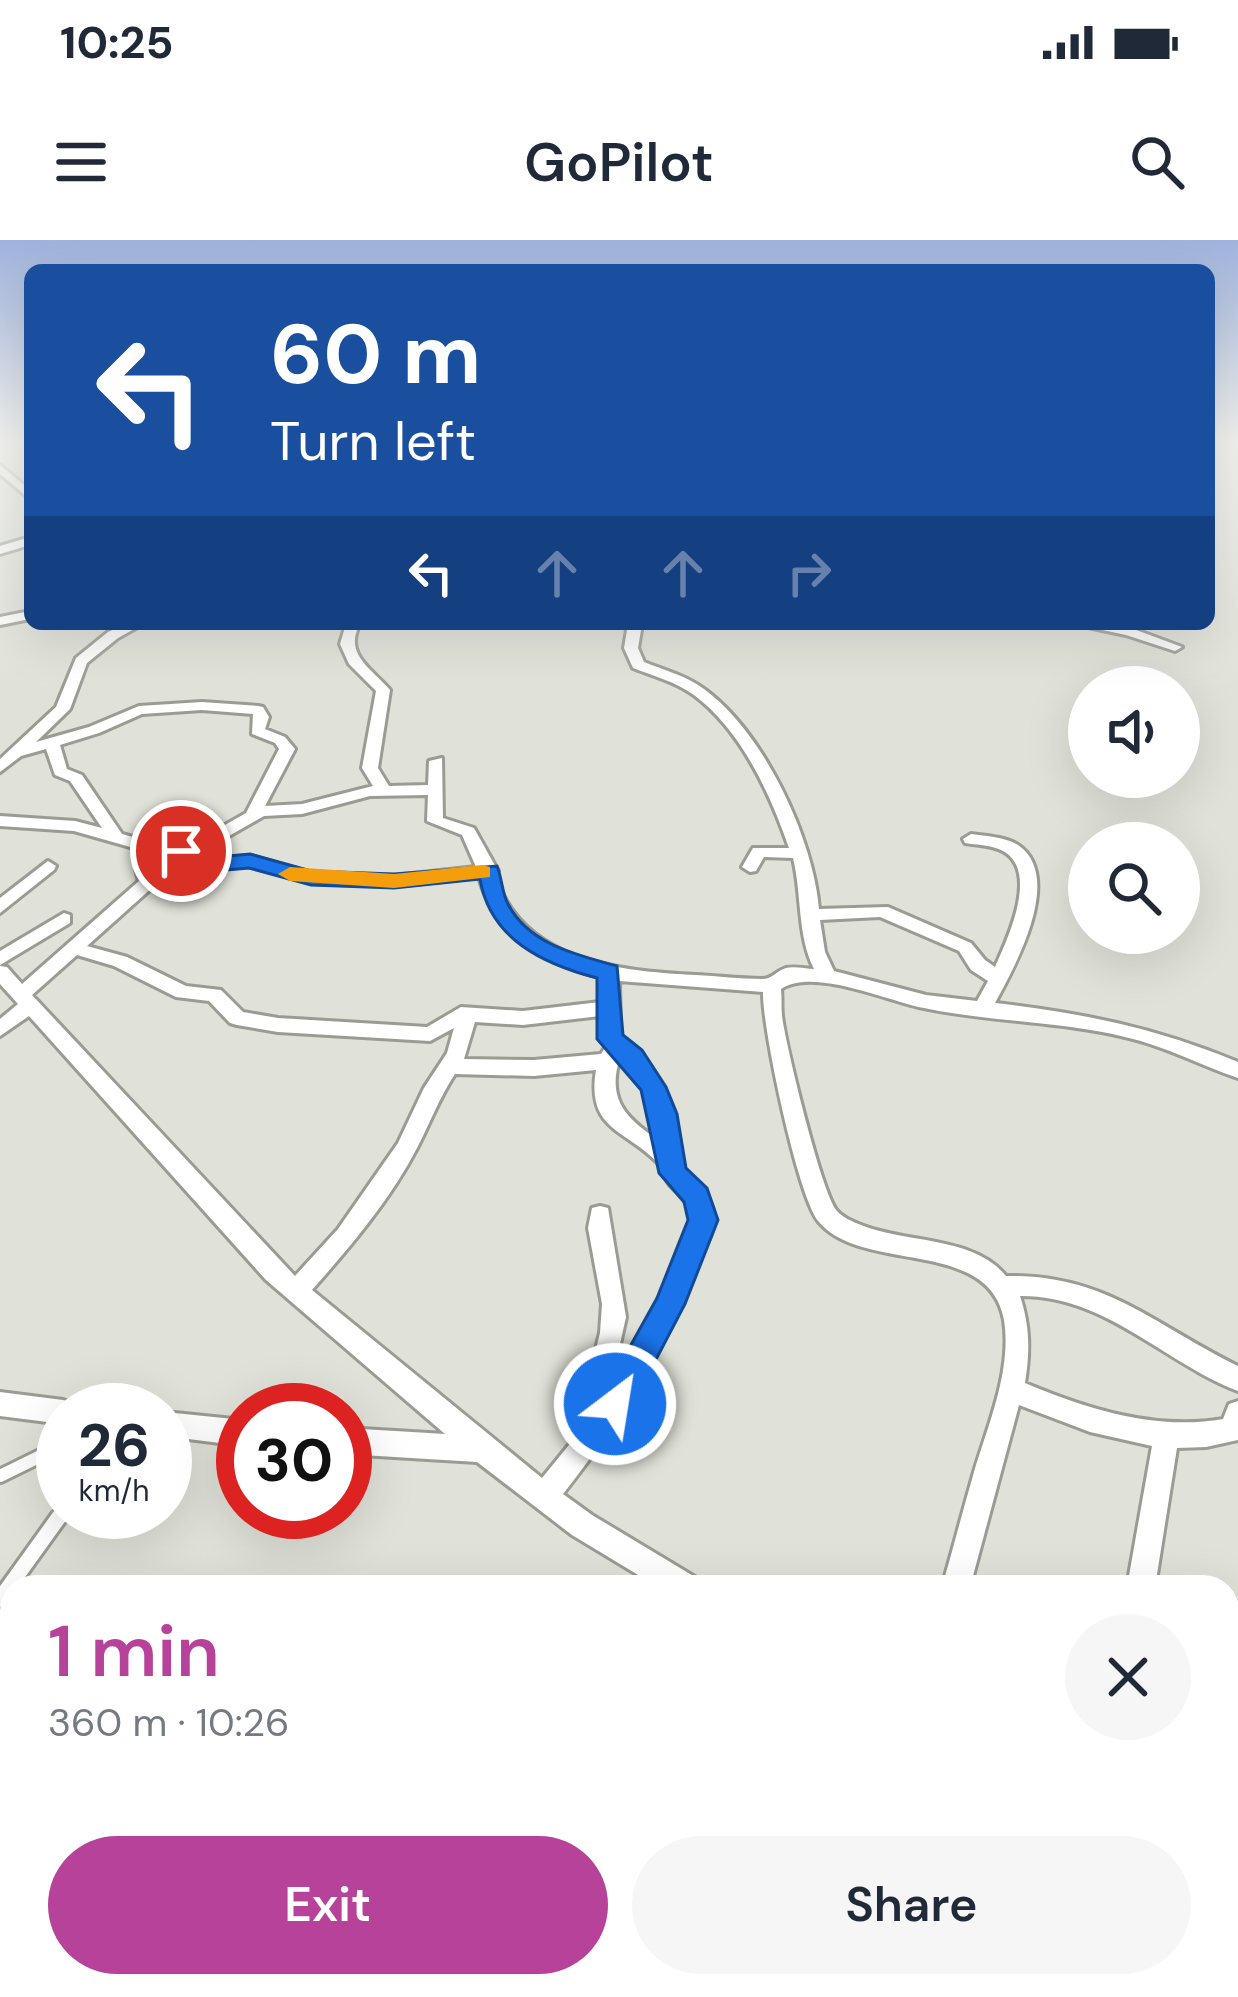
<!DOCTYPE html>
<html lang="en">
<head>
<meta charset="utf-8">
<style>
	:root { --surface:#fff; --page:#f6f6f7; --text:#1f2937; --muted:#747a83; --accent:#b6429a }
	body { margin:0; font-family:"DM Sans",sans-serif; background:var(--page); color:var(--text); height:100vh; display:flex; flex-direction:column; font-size:45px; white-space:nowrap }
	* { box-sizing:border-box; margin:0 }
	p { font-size:39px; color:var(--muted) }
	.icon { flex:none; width:66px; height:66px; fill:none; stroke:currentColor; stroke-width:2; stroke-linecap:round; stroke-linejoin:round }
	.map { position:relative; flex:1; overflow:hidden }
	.panel { position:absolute; left:0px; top:1335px; width:1239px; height:423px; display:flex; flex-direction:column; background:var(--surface); border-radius:36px 36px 0 0; box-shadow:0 12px 48px #0002 }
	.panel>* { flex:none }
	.banner { position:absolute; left:24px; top:24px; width:1191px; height:366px; border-radius:18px; box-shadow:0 12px 48px #0002; background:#1a4fa0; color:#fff; overflow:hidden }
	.controls { position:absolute; left:1068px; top:426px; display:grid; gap:24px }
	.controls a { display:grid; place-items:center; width:132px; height:132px; border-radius:50%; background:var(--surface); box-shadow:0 12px 48px #0002; font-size:60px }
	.speed { position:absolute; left:36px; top:1143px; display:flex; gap:24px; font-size:60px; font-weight:700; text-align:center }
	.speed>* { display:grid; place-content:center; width:156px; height:156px; border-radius:50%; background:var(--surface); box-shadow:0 12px 48px #0002; line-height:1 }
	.speed small { font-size:30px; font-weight:400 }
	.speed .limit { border:18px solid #d22; background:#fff; color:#111 }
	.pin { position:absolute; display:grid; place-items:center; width:102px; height:102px; color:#fff; margin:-51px; border:6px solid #fff; border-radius:50%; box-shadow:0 3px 12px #0007 }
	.me { position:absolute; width:132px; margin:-66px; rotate:31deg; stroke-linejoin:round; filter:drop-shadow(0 0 9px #0008) }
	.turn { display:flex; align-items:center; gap:42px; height:252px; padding:0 48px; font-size:54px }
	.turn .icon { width:156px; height:156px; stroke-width:2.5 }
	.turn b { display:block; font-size:84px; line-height:102px }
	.lanes { display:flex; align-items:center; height:114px; padding:0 48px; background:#0003; justify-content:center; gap:60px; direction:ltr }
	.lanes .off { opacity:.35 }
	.round { display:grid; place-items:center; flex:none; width:126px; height:126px; border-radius:63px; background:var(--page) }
	.overview { display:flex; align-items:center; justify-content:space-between; height:204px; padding:0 48px }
	h1 { font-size:72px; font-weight:600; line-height:90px; color:var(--accent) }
	.primary-button { display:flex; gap:24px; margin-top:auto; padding:24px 48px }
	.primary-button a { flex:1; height:138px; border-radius:72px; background:var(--accent); color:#fff; font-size:48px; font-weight:600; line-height:138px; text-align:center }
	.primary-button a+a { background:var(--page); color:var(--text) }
	.status { display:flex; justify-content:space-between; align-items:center; height:84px; padding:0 60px; background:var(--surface); direction:ltr }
	.status svg { height:33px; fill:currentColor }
	header { display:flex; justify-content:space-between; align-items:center; height:156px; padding:0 48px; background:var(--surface); font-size:54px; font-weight:600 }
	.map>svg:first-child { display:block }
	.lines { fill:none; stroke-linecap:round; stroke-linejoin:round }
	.lane-far1-casing { stroke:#9a9c93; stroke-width:18 }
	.lane-casing { stroke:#9a9c93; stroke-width:21 }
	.street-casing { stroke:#9a9c93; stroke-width:6 }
	.lane-far1 { stroke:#fff; stroke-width:12 }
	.lane { stroke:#fff; stroke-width:15 }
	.street { fill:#fff; fill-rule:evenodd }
	.route { fill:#1a73e8; stroke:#114b97; stroke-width:3 }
	.slow { fill:#f59e0b }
</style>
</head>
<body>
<div class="status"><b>10:25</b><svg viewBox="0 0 49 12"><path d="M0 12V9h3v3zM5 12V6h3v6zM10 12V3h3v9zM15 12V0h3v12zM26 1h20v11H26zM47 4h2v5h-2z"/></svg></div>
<header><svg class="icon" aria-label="menu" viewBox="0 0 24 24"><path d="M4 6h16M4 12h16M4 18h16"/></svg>GoPilot<svg class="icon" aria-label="search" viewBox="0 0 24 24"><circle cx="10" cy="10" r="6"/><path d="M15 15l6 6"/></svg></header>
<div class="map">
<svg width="1238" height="1757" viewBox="0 0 1238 1757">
	<rect width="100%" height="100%" fill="#e0e2d9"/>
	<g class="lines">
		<g class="lane-far1-casing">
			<g id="lane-far1">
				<polyline points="0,1236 63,1205"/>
				<polyline points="57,1280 63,1271"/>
			</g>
		</g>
		<g class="lane-casing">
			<polyline id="lane" points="0,1359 59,1277"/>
		</g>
		<g class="street-casing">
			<g id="street">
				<polygon points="0,225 30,250 30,259 0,234"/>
				<polygon points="30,297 30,305 0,314 0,306"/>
				<polygon points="30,371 30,379 0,385 0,377"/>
				<path d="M126 384H143L118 398 87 423 70 469 36 502 89 487 139 466 202 462 258 466 263 467 269 477 265 489 285 497 295 509 265 566 302 564 373 546 362 528 376 451 349 424 340 404 346 384H360C343 414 372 429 390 450L378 528 389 546 428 545 429 521 442 518 443 578 474 588 498 631 495 635C521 722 619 731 696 735 718 736 740 739 762 739 773 739 776 731 786 728 795 726 806 729 814 729 797 695 802 655 793 618L764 617 756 631 750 632 742 627 753 608H789C770 553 741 490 694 455 676 442 654 436 633 428L624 408 628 384H642L638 408 644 422C664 430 687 436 704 449 764 493 813 598 819 669L888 667 971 703 985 720 995 727C1007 700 1040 631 1003 611 992 605 977 605 965 603L963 599 971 594C986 596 1005 597 1018 605 1065 637 1014 728 995 763 1083 773 1156 788 1238 822V838C1200 825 1165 806 1125 797 1059 781 990 782 924 768 888 761 812 727 781 749 782 758 781 767 782 776 786 806 821 952 837 971 842 977 853 982 861 985 904 1003 974 996 1006 1036 1106 1034 1154 1085 1238 1126V1151C1163 1122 1105 1055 1020 1056 1030 1086 1030 1112 1025 1143 1087 1169 1156 1191 1223 1179L1229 1164 1238 1161V1200L1206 1207 1177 1208 1155 1347H1127L1152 1206 1090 1192 1019 1165 970 1347H942C953 1309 963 1270 974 1232 988 1185 1012 1130 1004 1080 989 997 863 1034 819 982 798 958 762 787 763 752L619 741 620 795C646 817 667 845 674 879 678 894 678 910 682 925 689 945 714 953 714 979 714 992 703 1010 698 1022 665 1108 620 1182 563 1254L592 1275 695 1337 699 1347H658L572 1295 477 1222 345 1214V1188L445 1194 266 1040 29 776 0 796V779L18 764 0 744V726L7 727 22 744 139 641 136 630 155 614 74 591 0 586V576L75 581 102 588 70 541 55 535 46 509 21 516 0 532V519L56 467 76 418 108 392ZM202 470 253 474 252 494 275 503 279 509 246 573 188 606H165L122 594 82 535 67 529 60 505 99 493 142 474ZM428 555 427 581 462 595 476 627 394 636 311 633 250 616 217 619 201 612 264 576 302 574 370 556ZM173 616 215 629 250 626 311 643 394 646 479 637C495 694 545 724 600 737V762L523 771 461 767 427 787 278 778 243 772 221 750 186 746 127 717 87 706 154 646V631ZM880 677 959 711 971 730 988 741 977 761 926 755 834 731 825 712 820 680ZM77 715 114 726 176 757 209 761 230 783 237 785 278 792 430 801 454 788 447 813 424 848 398 903 338 989 295 1036 32 755ZM600 776V798L606 806 601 814 534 820 464 819 475 782 523 785ZM620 817 643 849 657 899C624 877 607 858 620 817ZM596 830C586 890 625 889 657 922 663 928 664 937 670 945 679 954 688 961 690 974 694 1001 628 1122 610 1149L626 1077 608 968 600 966 592 968 588 988 602 1064 600 1093 573 1200 542 1238 312 1050C350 1007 390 960 417 908 430 883 439 858 455 834L534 836Z"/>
				<polygon points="1074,384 1128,387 1182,407 1175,411 1126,395"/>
				<polygon points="48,621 56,626 54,630 0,673 0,658"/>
				<polygon points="64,673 70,675 70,683 0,725 0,711"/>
				<polygon points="0,1152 63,1160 72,1163 75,1170 63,1170 63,1184 0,1176"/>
				<polygon points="165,1172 243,1180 243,1206 165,1196"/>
				<polygon points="1227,1577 1238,1581 1238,1613 1227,1609"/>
			</g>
		</g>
		<use href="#lane-far1" class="lane-far1"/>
		<use href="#lane" class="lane"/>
		<use href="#street" class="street"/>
	</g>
	<linearGradient id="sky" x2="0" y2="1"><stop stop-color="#a0b3dc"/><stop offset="0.45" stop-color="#f1f2ee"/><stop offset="1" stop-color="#f1f2ee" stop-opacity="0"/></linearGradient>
	<rect width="1238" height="450" fill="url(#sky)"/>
	<path class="route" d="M181 604 217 617 250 614 311 631 394 634 497 626C502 638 502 653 508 664 529 705 578 715 617 726L623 795 642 810 666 847 677 874 686 928 707 948 718 980 685 1064 627 1175 615 1179 603 1175 598 1164 657 1058 688 980 684 962 659 933 641 850 597 799V738C543 724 490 699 480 639L394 648 311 645 249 628 215 631 174 616 170 611Z"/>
	<polygon class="slow" points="482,625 490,627 490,637 394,648 290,641 278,634 290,627 394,634"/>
</svg>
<div class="controls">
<a><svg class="icon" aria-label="sound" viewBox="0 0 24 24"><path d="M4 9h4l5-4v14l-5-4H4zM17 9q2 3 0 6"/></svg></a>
<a><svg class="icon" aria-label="search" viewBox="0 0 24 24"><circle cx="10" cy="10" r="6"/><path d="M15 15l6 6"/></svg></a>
</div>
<div class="speed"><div>26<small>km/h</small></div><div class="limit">30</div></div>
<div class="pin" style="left:181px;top:611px;background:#d93025"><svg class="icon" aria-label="arrive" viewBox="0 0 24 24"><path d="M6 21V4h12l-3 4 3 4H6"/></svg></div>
<svg class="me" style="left:615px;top:1164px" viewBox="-20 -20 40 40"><circle r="17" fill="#1a73e8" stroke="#fff" stroke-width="3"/><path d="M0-11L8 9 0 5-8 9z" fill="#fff"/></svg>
<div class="banner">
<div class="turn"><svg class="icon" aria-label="left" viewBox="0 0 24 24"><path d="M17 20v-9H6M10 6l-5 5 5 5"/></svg><div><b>60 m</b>Turn left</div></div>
<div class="lanes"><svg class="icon" aria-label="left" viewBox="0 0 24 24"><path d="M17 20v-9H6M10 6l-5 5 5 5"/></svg><svg class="icon off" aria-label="ahead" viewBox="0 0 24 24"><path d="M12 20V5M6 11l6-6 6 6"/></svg><svg class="icon off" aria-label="ahead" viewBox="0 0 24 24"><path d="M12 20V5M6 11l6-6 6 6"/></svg><svg class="icon off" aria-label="right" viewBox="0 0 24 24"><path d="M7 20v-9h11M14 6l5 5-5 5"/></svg></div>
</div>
<section class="panel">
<div class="overview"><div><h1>1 min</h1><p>360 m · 10:26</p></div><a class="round"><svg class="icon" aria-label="close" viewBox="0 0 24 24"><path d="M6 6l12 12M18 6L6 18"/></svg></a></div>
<div class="primary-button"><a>Exit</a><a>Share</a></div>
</section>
</div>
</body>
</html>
